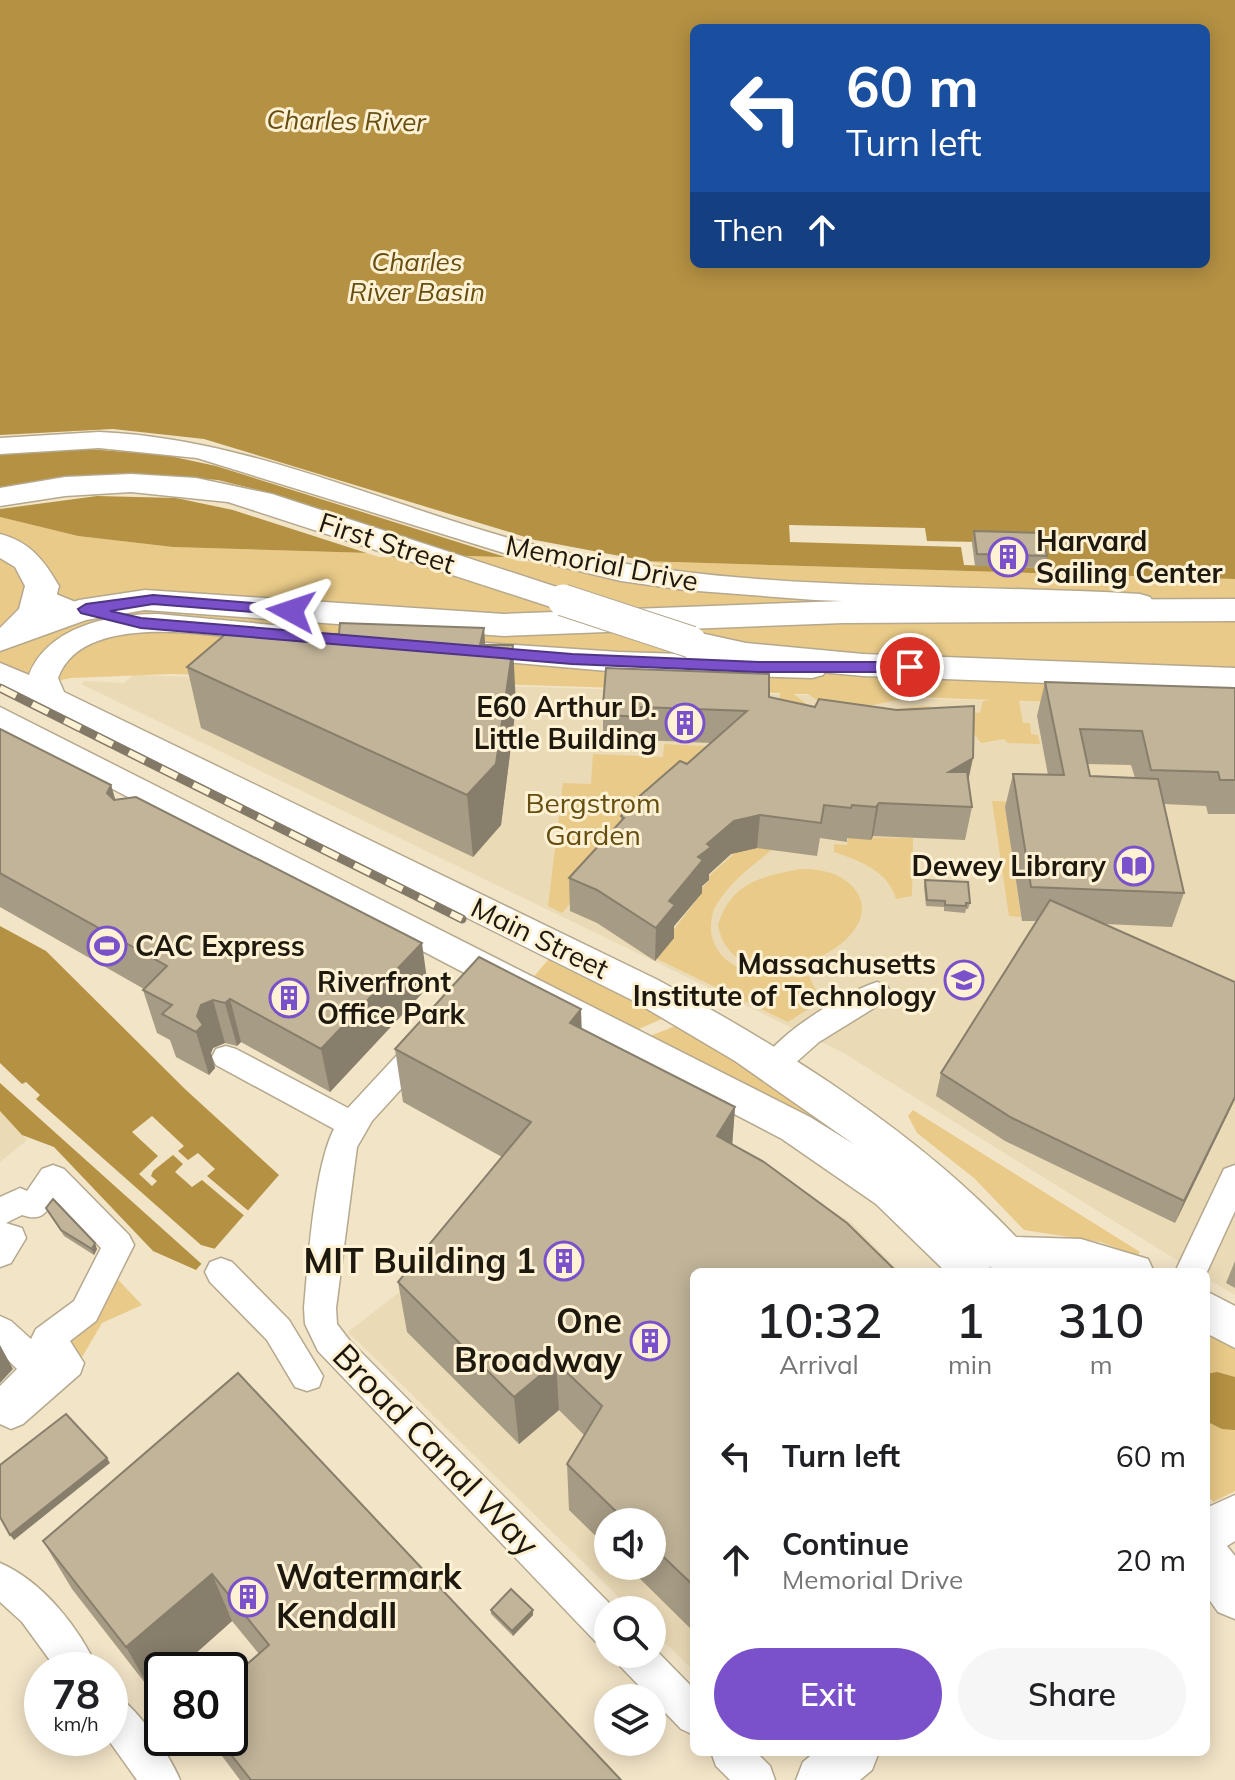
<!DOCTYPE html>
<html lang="en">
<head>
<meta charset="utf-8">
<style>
	:root { --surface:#fff; --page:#f6f6f6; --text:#202124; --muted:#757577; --accent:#7a51ca }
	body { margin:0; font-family:Mulish,sans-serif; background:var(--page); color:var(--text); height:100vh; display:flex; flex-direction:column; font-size:30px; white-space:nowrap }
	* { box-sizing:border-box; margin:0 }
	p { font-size:26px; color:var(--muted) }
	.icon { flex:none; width:44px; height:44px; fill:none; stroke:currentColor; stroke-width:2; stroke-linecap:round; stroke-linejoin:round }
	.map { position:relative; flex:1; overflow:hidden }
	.panel { position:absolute; left:690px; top:1268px; width:520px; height:488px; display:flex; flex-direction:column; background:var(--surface); border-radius:12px; box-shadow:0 4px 20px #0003 }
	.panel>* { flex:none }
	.banner { position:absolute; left:690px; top:24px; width:520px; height:244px; border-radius:12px; box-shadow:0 4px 20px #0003; background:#1a4fa0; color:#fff; overflow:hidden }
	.fabs { position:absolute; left:594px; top:1508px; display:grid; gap:16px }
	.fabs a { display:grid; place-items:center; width:72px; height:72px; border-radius:50%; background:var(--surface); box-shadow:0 4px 20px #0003; font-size:40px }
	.speed { position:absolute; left:24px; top:1652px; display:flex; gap:16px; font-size:40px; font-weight:700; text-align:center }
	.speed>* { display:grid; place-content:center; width:104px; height:104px; border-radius:50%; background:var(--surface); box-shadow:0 4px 20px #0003; line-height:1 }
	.speed small { font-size:20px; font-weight:400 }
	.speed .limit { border:4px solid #111; border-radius:12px; background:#fff; color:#111 }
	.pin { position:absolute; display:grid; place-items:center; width:68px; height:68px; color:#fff; margin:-34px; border:4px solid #fff; border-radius:50%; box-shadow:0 2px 8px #0007 }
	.me { position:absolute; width:88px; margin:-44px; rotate:275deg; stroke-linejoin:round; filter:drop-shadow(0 0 6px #0008) }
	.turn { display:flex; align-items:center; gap:28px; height:168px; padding:0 24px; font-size:36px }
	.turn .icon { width:104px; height:104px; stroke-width:2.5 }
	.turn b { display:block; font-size:56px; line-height:68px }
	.then { display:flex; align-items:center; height:76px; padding:0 24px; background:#0003; gap:16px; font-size:30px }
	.eta { display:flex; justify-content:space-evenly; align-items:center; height:136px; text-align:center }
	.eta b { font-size:48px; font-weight:600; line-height:56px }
	.action { display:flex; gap:16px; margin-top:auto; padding:16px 24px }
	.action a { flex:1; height:92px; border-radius:48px; background:var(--accent); color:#fff; font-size:32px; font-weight:600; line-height:92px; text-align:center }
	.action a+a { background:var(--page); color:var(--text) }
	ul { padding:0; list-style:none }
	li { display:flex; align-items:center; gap:24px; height:104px; padding:0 24px }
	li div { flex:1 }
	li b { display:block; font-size:30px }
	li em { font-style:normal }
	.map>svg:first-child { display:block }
	.built { fill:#ebdab6; fill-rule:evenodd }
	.green { fill:#e9ca88 }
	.water { fill:#b49143; fill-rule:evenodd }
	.pier { fill:#f2e4c7 }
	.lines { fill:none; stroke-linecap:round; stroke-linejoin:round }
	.minor-casing { stroke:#b5a88d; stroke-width:3 }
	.major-casing { stroke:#b5a88d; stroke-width:3 }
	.highway-casing { stroke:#b5a88d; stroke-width:3 }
	.minor { fill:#fff; fill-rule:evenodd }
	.major { fill:#fff; fill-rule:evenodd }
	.highway { fill:#fff; fill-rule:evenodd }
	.rail-casing { stroke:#827966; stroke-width:9 }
	.rail { stroke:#fff1d4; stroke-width:6; stroke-dasharray:18; stroke-linecap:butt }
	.highway-bridge-casing { stroke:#b5a88d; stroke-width:33; stroke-linecap:butt }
	.highway-bridge { stroke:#fff; stroke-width:31 }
	.wall { fill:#a69b84; fill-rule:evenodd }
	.shaded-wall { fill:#877e6b }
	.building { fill:#c1b499; stroke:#877e6b; stroke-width:2 }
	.route { fill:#7a51ca; stroke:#4f3583; stroke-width:2 }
	.labels { text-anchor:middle; stroke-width:6; stroke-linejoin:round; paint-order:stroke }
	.far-water-label { font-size:26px; font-style:italic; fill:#664e12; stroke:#fff1d4 }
	.poi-label { font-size:28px; font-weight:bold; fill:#1e190f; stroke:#fff1d4; text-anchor:start }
	.street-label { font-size:28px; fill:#1e190f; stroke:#fff1d4 }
	.park-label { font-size:28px; fill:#664e11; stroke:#fff1d4 }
	.near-poi-label { font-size:34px; font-weight:bold; fill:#1e190f; stroke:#fff1d4; text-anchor:end }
	.near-street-label { font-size:34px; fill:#1e190f; stroke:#fff1d4 }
</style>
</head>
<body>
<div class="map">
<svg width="1235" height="1780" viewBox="0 0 1235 1780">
	<rect width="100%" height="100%" fill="#f2e4c7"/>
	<g class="built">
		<polygon points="133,675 1235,708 1235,1295 1206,1278 1206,1272 1196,1272 842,1052 81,684 85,681 124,683"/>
		<polygon points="0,1111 27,1140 0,1162"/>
		<path d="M760 1164 852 1223 900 1272H694V1671L652 1630V1610H632L348 1332 402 1290ZM608 1522H652V1566H608Z"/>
	</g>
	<g class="green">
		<polygon points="0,517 78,536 173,547 1235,579 1235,707 1019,701 1023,723 1030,723 1031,734 1038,735 1040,744 1008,743 1004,739 981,743 975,735 950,740 884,710 924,706 980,713 983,701 990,700 912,697 863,707 820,702 808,694 794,694 816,712 780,712 780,693 171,674 71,678 0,693"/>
		<polygon points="664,744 741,748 628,835 562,913 548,906 563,783 591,784 593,754 663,757"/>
		<polygon points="992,801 1049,803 1049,808 1005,806 1021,917 1009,916"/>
		<path d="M848 837 913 838 912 896 896 899C889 871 858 860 834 852V844L847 845Z"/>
		<path d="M748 841 772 850C751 866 729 883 715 907 711 915 710 929 712 937 723 977 776 979 809 976L821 1001 788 1022 653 957 702 893 699 890 710 880 707 878Z"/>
		<path d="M800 869C820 869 838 872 852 886 904 941 735 1017 718 925 730 884 761 876 800 869Z"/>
		<polygon points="553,954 664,1018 634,1031 531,980"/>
		<polygon points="683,1023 814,1107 1000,1272 991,1272 650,1041 650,1036"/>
		<polygon points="913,1110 916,1112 1140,1252 1137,1256 1101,1242 1024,1230 974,1178 917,1133 908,1116"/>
		<polygon points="106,1267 142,1305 102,1323 74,1371 47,1339"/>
		<polygon points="1206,1324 1235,1340 1235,1491 1213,1502 1206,1493"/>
	</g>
	<g class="water">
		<path d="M0 0H1235V579L173 547 78 536 0 517ZM694 28H1206V264H694Z"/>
		<polygon points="0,926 46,951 186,1090 279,1175 196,1270 153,1251 54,1147 22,1135 0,1111"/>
		<polygon points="1217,1372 1235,1377 1235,1430 1222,1429 1206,1421 1206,1374"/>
	</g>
	<g class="pier">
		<polygon points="113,429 204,439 535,540 668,565 518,561 216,466 165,455 88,449 0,455 0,435"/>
		<polygon points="129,473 218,480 258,490 474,560 379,557 233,510 176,498 97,496 0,509 0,487 56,478"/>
		<polygon points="789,525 925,528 927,541 1039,543 1044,568 964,565 961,547 790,542"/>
		<polygon points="0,1063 22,1084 26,1082 40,1095 36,1099 201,1245 219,1250 205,1267 0,1083"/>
		<polygon points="152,1116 184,1146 178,1151 188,1160 198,1153 215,1169 207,1176 251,1213 247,1218 202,1180 192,1187 175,1172 183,1164 173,1155 153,1171 151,1176 157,1181 152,1186 139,1174 158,1156 132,1132"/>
	</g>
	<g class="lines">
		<g class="minor-casing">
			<g id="minor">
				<path d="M51 592 78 603 81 608C72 618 50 626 36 623L33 618 43 594Z"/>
				<path d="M877 982 887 986 891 993 887 1000 819 1042 784 1073 774 1076 764 1073 760 1065C776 1034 844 993 877 982Z"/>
				<path d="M422 1036 432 1039 436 1047 432 1055 372 1121 357 1147 336 1308 337 1324 350 1341 616 1610H608V1646L595 1641 318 1351 305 1324 304 1308C308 1262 314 1168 334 1129L216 1065 212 1057 216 1049 226 1046 236 1049 348 1108 412 1039Z"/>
				<path d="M53 1165 64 1169 129 1235 134 1245 96 1321 70 1341 84 1363 80 1374 23 1424 11 1429 0 1424V1386L17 1369 0 1352V1316L11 1321 31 1339 36 1329 74 1301 101 1248 55 1200C45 1215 40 1221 22 1215L6 1223 22 1228 26 1238 11 1263 0 1267V1197L20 1188 27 1191 42 1169Z"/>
				<polygon points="1235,1165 1235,1211 1206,1274 1175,1272 1224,1169"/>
				<polygon points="221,1258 232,1262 289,1320 323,1376 319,1387 307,1391 295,1387 267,1340 210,1282 205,1272 210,1262"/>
				<path d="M0 1563C42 1581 80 1628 98 1670H57L22 1622 0 1602Z"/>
				<polygon points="652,1646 694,1689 694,1735 681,1729 621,1667 616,1654 652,1654"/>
				<path d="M110 1692C134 1702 170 1755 180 1780H137L107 1738H110Z"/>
				<polygon points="711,1752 756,1752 770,1766 775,1780 730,1780 716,1766"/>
			</g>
		</g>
		<g class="major-casing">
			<g id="major">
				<path d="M99 432C265 439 412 520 573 554 759 593 951 583 1140 594L1150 597 1154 603 1150 609 1140 612 815 600 685 590 621 581 504 553 197 458 99 448 0 454V438Z"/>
				<path d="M158 614 294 627 304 629 309 636 304 643 294 645C236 640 85 604 58 678L64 692 658 980C785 1049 916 1131 1016 1237L1081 1239 1148 1259 1154 1272H995L989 1265 993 1272H946L876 1204 782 1139 0 730V707L810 1117 855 1145 735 1061 632 1000 0 685V663L29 675C48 626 111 614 158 614Z"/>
				<polygon points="470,642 619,652 812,658 823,661 827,668 823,675 812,678 619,672 460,658 455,651 460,644"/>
				<polygon points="1206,1291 1235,1306 1235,1348 1206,1333"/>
				<polygon points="1235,1495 1235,1541 1227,1546 1235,1556 1235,1619 1218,1612 1206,1595 1206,1508"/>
				<polygon points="815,1752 879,1752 872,1770 860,1780 796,1780 803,1762"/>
			</g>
		</g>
		<g class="highway-casing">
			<g id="highway">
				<polygon points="131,474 196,478 272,494 575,593 580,600 575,607 563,610 551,607 228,502 131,492 65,496 0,506 0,488 65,477"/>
				<path d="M0 534C30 542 44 560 59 586L53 609 79 600 145 590 504 614 843 601 1235 599V621L843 623 504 636 145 610 86 620 0 651V628L19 609 25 586 15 567 0 558Z"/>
				<polygon points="691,631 746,643 863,654 1235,668 1235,690 863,676 746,665 679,650 674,642 679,634"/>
			</g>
		</g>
		<use href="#minor" class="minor"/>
		<use href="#major" class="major"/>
		<use href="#highway" class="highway"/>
		<g class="rail-casing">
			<polyline id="rail" points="0,688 462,919"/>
		</g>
		<use href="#rail" class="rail"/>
		<g class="highway-bridge-casing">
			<polyline id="highway-bridge" points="563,600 691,642"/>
		</g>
		<use href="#highway-bridge" class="highway-bridge"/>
	</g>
	<g class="wall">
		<polygon points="974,531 1047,556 1044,568 975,566 972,543"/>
		<polygon points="484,628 485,645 516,706 501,825 473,857 201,728 187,667 339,634"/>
		<path d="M1045 682 1235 688V814H1208L1206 806 1164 804 1184 893 1172 927 1105 924 1235 1099 1175 1223 1005 1141 936 1096 941 1073 1036 921H1022L1005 807 1013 774 1048 775 1037 716ZM1087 764 1131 765 1135 778 1090 776Z"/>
		<polygon points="769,697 968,780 972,807 965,840 873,836 871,840 847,838 847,842 820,838 817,856 757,848 731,854 709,874 709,880 702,886 702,893 674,926 674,938 655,961 597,923 570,911 569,878 621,821 621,816 687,764 711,743 641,740 640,750 608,749 608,739 603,739 603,706"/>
		<polygon points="0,729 111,785 115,800 428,987 330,1092 241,1042 237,1046 225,1043 213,1048 211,1053 215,1068 209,1075 176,1057 170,1040 157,1033 143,990 144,989 0,907"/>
		<polygon points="925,880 970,903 968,909 966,909 965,913 944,911 944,907 926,906 924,886"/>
		<polygon points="582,1029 735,1107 732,1145 694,1272 694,1632 627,1566 652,1566 652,1522 608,1522 608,1548 569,1510 567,1464 584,1435 559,1410 519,1444 407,1332 398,1282 502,1157 403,1102 395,1049"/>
		<polygon points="46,1208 97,1249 94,1255 64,1236"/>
		<polygon points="1235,1261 1235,1288 1226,1283"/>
		<polygon points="238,1373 621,1780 240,1780 219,1752 211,1738 230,1738 259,1654 232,1621 177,1670 162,1670 152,1692 72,1589 43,1541"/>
		<polygon points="491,1610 533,1610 533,1615 513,1636 491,1614"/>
	</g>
	<g class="shaded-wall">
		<polygon points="484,628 488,688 480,645"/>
		<polygon points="513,645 516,706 501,825 473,857 467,795"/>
		<polygon points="973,758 966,791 949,772"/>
		<polygon points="111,785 124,829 107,793"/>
		<polygon points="879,803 873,836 871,840 876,807"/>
		<polygon points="760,815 757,848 731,854 709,874 709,880 702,886 702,893 674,926 674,938 655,961 656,928 669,901 698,857 707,844 734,821"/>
		<polygon points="422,943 428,987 330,1092 321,1049"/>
		<polygon points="230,999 241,1042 237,1046 225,1003"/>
		<polygon points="213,1000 225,1043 213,1048 211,1053 215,1068 209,1075 196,1032 197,1016 201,1005"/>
		<polygon points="581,1009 583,1063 570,1023"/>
		<polygon points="1235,1097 1235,1099 1175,1223 1184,1201"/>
		<polygon points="735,1107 731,1160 717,1136"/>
		<polygon points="95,1243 97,1249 94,1255 92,1249"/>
		<polygon points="0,1345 13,1369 0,1383"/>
		<polygon points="556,1362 559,1410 519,1444 514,1397"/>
		<polygon points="107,1458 110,1463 14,1540 10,1535"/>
		<polygon points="212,1574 232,1621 177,1670 162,1670 162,1683 152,1692 126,1647"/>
		<polygon points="533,1610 533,1615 513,1636 512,1631"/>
	</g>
	<g class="building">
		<polygon points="974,531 1042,533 1047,556 977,554"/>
		<polygon points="340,623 484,628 480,645 513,645 496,764 467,795 187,667 228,632 339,634"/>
		<polygon points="606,668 769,674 769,697 815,707 819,699 897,710 974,706 973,758 949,772 967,772 972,807 879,803 876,807 852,805 851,808 824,805 821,823 760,815 734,821 707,844 711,847 698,857 703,860 669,901 675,905 656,928 597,890 569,878 624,818 621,816 634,801 680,761 687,764 747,711 641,707 641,717 608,715 609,706 603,706"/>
		<polygon points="1045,682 1235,688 1235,780 1220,780 1218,772 1151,770 1142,731 1080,729 1090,776 1158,779 1184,893 1031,887 1013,774 1064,775"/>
		<polygon points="0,729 111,785 107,793 114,800 136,797 422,943 321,1049 230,999 225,1003 213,1000 201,1005 197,1016 203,1025 196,1032 162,1014 172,1005 143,990 167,966 0,873"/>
		<polygon points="925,880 968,882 970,903 966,903 966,906 945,905 945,901 927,900"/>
		<polygon points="1050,900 1235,982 1235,1097 1184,1201 1012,1118 941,1073"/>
		<polygon points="479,957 581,1009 570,1023 735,1107 717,1136 764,1162 847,1223 897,1272 694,1272 694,1586 652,1546 652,1522 627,1522 567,1464 602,1406 556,1362 514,1397 398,1282 531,1122 395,1049"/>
		<polygon points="53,1199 95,1243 92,1249 61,1230 46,1208"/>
		<polygon points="238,1373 621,1780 251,1780 218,1738 230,1738 230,1679 269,1645 212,1574 126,1647 43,1541"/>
		<polygon points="66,1414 107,1458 10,1535 0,1517 0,1465"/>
		<polygon points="511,1589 533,1610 512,1631 491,1610"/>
	</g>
	<polygon class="route" points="153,595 291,606 299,611 291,615 153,604 110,611 141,618 572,654 759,662 910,662 918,667 910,672 759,672 572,664 141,628 81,613 78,609 86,604"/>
	<defs>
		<g id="building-ring" transform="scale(2)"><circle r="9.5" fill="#fff1d4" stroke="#7a51ca" stroke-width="1.5"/><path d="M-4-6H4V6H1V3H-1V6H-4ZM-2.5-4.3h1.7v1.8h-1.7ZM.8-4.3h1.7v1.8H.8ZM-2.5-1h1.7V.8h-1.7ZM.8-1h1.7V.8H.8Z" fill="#7a51ca"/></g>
		<g id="library-ring" transform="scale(2)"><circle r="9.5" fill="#fff1d4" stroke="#7a51ca" stroke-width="1.5"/><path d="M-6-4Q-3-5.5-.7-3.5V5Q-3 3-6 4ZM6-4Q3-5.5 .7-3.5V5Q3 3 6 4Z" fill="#7a51ca"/></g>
		<g id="stadium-ring" transform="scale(2)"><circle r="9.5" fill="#fff1d4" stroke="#7a51ca" stroke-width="1.5"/><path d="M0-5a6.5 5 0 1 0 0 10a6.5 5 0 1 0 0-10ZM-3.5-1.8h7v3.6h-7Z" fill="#7a51ca"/></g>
		<g id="university-ring" transform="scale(2)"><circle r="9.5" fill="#fff1d4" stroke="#7a51ca" stroke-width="1.5"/><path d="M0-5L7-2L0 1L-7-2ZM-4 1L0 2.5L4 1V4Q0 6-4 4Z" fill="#7a51ca"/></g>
	</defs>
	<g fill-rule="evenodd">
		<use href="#building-ring" x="1008" y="557"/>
		<use href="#building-ring" x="685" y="723"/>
		<use href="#library-ring" x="1134" y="866"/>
		<use href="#stadium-ring" x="107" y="946"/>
		<use href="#university-ring" x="964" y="980"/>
		<use href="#building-ring" x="289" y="998"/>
		<use href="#building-ring" x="564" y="1261"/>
		<use href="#building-ring" x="650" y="1341"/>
		<use href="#building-ring" x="248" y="1597"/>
	</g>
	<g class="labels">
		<g class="far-water-label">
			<text transform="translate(346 121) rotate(1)" y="9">Charles River</text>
			<text x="417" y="271">Charles<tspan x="417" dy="30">River Basin</tspan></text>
		</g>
		<g class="poi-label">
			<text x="1036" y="551">Harvard<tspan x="1036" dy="32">Sailing Center</tspan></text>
			<text x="657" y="717" text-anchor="end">E60 Arthur D.<tspan x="657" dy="32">Little Building</tspan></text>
			<text x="1106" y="876" text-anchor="end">Dewey Library</text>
			<text x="135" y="956">CAC Express</text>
			<text x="936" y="974" text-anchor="end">Massachusetts<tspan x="936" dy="32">Institute of Technology</tspan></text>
			<text x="317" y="992">Riverfront<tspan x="317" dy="32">Office Park</tspan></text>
		</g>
		<g class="street-label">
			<text transform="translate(387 543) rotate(18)" y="10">First Street</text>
			<text transform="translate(602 563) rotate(11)" y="10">Memorial Drive</text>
			<text transform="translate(540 938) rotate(26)" y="10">Main Street</text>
		</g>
		<g class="park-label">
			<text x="593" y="813">Bergstrom<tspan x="593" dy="32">Garden</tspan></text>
		</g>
		<g class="near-poi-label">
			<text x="536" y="1273">MIT Building 1</text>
			<text x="622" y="1333">One<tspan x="622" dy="39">Broadway</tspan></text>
			<text x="276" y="1589" text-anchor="start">Watermark<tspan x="276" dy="39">Kendall</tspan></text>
		</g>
		<g class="near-street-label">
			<text transform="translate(436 1450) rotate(46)" y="12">Broad Canal Way</text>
		</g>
	</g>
</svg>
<div class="fabs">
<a><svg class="icon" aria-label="sound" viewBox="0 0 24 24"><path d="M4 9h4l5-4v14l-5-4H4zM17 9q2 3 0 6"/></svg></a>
<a><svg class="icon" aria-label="search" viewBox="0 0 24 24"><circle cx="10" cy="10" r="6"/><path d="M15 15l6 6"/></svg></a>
<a><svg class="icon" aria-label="layers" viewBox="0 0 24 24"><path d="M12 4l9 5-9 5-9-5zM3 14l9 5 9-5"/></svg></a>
</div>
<div class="speed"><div>78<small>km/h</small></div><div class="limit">80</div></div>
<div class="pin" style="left:910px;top:667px;background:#d93025"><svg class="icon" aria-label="arrive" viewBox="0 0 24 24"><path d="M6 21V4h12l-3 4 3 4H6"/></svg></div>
<svg class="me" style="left:291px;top:611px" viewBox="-20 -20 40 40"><path d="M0-17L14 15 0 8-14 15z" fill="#7a51ca" stroke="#fff" stroke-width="4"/></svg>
<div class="banner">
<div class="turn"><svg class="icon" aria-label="left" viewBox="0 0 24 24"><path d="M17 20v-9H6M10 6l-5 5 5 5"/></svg><div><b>60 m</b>Turn left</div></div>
<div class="then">Then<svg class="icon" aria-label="ahead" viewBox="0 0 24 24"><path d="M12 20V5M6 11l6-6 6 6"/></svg></div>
</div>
<section class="panel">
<div class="eta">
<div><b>10:32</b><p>Arrival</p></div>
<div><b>1</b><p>min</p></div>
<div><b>310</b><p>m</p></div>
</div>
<ul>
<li><svg class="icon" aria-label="left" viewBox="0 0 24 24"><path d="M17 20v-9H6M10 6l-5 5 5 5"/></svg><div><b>Turn left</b></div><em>60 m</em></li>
<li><svg class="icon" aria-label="ahead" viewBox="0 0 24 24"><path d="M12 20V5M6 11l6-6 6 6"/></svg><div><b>Continue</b><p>Memorial Drive</p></div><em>20 m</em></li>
</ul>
<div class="action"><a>Exit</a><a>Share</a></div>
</section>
</div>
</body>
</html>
